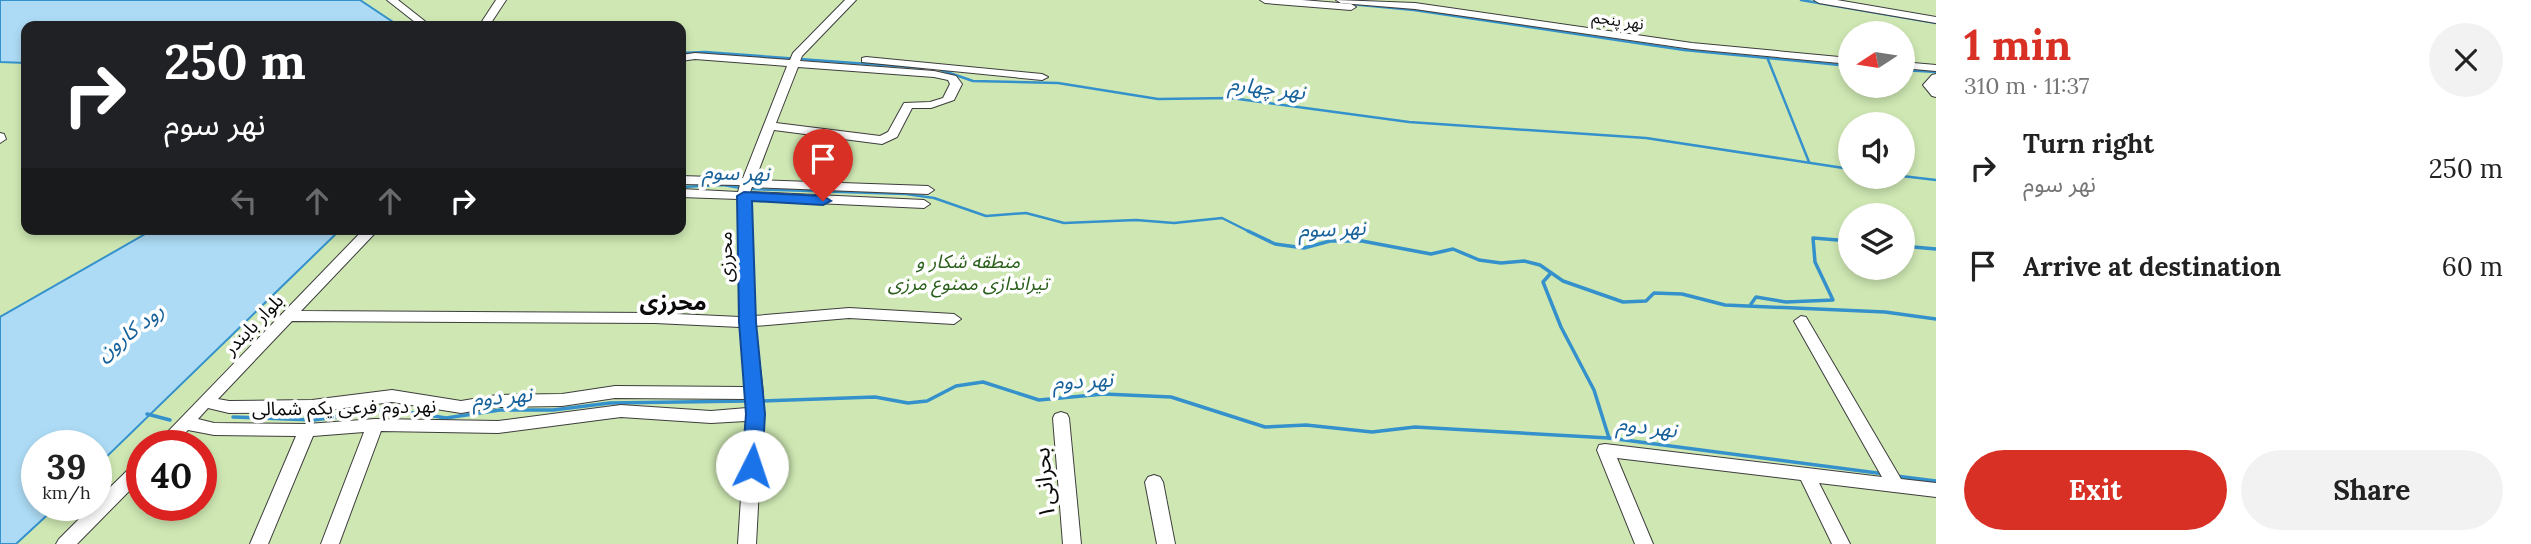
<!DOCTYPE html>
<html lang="en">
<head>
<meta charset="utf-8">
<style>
	:root { --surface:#fff; --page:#f2f2f2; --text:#222; --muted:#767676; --accent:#d93025 }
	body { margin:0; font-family:Lora,"Noto Sans Arabic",serif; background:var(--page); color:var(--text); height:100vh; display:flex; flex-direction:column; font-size:26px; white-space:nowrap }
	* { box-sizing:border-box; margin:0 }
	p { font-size:23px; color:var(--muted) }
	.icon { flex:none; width:38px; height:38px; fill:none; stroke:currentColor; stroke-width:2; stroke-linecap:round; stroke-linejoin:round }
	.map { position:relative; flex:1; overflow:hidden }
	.drawer { display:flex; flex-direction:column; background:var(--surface); width:595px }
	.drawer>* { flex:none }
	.guide { position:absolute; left:21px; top:21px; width:665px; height:214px; border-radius:14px; box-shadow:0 4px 10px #0003; background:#202124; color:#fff; overflow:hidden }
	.needle { width:46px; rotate:258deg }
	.fabs { position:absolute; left:1838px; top:21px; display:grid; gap:14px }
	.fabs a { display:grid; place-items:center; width:77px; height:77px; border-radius:50%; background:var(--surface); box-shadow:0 4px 10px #0003; font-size:35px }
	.speed { position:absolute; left:21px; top:430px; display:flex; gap:14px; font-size:35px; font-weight:700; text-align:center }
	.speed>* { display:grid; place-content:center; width:91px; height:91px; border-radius:50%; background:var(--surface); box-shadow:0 4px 10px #0003; line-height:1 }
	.speed small { font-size:18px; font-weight:400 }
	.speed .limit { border:10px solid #d22; background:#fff; color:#111 }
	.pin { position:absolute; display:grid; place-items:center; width:60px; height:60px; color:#fff; margin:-72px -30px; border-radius:50% 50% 50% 0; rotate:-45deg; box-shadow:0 0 7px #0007 }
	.pin .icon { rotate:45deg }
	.me { position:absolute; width:77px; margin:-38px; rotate:4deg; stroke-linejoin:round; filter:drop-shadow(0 0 5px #0008) }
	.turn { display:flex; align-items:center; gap:24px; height:147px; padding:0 28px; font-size:32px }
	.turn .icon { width:91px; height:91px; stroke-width:2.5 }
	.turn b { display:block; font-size:49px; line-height:60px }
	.lanes { display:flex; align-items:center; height:66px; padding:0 28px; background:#0003; justify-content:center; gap:35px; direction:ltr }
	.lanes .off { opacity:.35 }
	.round { display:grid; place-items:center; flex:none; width:74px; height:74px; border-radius:37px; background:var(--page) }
	.overview { display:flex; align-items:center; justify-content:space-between; height:119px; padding:0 28px }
	h1 { font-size:42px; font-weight:700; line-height:52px; color:var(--accent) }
	.cta { display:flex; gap:14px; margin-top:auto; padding:14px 28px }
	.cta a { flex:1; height:80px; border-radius:42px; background:var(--accent); color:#fff; font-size:28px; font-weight:700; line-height:80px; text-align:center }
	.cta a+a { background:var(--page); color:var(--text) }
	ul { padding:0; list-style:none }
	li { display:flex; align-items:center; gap:21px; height:98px; padding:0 28px }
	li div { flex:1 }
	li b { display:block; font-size:26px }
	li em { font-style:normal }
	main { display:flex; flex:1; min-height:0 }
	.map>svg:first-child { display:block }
	.green { fill:#cfe8b3; fill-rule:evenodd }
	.water { fill:#addbf5; stroke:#3591cb; stroke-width:2 }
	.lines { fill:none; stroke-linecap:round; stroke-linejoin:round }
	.stream-far1 { stroke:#3591cb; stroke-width:2.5 }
	.stream { stroke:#3591cb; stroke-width:3.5 }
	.minor-casing { stroke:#3d3d3d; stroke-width:2 }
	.minor { fill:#fff; fill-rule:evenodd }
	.route { fill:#1a73e8; stroke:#114b97; stroke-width:2 }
	.labels { text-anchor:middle; stroke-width:7; stroke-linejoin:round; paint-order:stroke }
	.far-street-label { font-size:16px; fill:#0a0a0a; stroke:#fff }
	.street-label { font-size:19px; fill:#0a0a0a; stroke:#fff }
	.park-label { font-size:19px; font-style:italic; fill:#2b601c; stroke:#fff }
	.water-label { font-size:21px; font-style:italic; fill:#16619a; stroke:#fff }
	.quarter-label { font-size:23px; font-weight:bold; fill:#0a0a0a; stroke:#fff }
	.near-street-label { font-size:23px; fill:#0a0a0a; stroke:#fff }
</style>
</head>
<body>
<main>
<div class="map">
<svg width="1936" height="544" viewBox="0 0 1936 544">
	<rect width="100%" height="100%" fill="#fffae8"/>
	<path class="green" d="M0 0H1936V544H0ZM26 26H681V229H26ZM1850 33H1902V86H1850ZM1850 124H1902V177H1850ZM1850 215H1902V268H1850ZM37 446H96V506H37ZM142 446H201V506H142Z"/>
	<g class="water">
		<polygon points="0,0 360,0 399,26 26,26 26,63 0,62"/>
		<polygon points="154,229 341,229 96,467 96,446 37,446 37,506 57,506 16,544 0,544 0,317"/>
	</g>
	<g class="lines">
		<g class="stream-far1">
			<polyline points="1801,0 1936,23"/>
			<polyline points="1350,4 1414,10 1684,50 1850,66"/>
			<polyline points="681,53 705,52 923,68"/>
			<polyline points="1767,57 1809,162"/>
			<polyline points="941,70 973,81 1058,83 1158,99 1231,98 1409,122 1646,138 1850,169"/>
			<polyline points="1902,70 1936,72"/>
			<polyline points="1902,176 1936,180"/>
			<polyline points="681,187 723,185 741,188"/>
			<polyline points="749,189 906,194 934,198 986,216 1026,213 1064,223 1136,220 1174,223 1222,218 1252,233"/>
		</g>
		<g class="stream">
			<polyline points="1248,231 1275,244 1304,248 1330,241 1362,241 1431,254 1453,249 1479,260 1501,263 1524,261 1540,265 1563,281 1623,302 1646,301 1654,293 1682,294 1725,305 1885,312 1936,319"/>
			<polyline points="1902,246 1936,249"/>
			<polyline points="1551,273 1543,282 1561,327 1594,390 1609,438"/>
			<polyline points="1751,304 1756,297 1786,302 1833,300 1815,262 1813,238 1850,241"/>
			<polyline points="761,401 875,397 908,403 927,401 956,386 983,382 1039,400 1104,394 1171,397 1265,427 1306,425 1372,432 1415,427 1609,438 1885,474"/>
			<polyline points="147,414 170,420"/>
			<polyline points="233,417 314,420 390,409 446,418 500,410 553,410 610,403 749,401"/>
			<polyline points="1896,476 1936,481"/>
		</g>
		<g class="minor-casing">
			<g id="minor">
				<polygon points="387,0 398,0 431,26 420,26"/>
				<polygon points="496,0 506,0 489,26 479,26"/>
				<path d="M845 0H856L802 56 800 61 934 71 956 76 962 84 954 100 931 108H912L897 137 882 144 774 130 755 180 928 186 934 190 928 194 752 187 750 192 924 200 930 204 924 208 751 200 754 316 849 308 954 314 961 319 954 324 849 318 755 326 763 393V414L756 544H738L746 421 711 423 621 417 498 433 381 431 339 544H321L364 432 313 436 268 544H250L296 436 214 435 188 430 172 446H154L364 229H379L301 311 655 313 740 317 738 199 681 197V189L738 192 740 185 681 184V176L743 178 787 66 695 59 681 61V55L695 53 790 60 793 53ZM798 67 934 77 948 80 950 84 943 98 930 102 904 103 888 132 880 136 776 123ZM292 321 655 323 740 327 745 387 615 386 562 394 497 395 461 401 392 390 312 400 229 401 218 399ZM615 398 746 399 747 408 711 411 621 405 498 421 375 419 307 424 214 423 198 419 208 408 229 413 312 412 392 402 461 413 497 407 562 406Z"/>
				<polygon points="1260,0 1302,0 1351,4 1356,7 1351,10 1265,3"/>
				<polygon points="1336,0 1415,3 1692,43 1850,58 1850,64 1692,49 1415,9 1341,3"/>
				<polygon points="1814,0 1837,0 1936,17 1936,23 1819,3"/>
				<polygon points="866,57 1042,74 1048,77 1042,80 862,62 862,58"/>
				<polygon points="1902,62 1936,65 1936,71 1902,68"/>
				<polygon points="1936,74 1936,97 1932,96 1923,85 1932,75"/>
				<polygon points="0,133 4,134 6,139 0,143"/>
				<polygon points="1801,316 1806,317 1901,479 1936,483 1936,497 1819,483 1850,544 1832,544 1801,480 1617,458 1653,544 1635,544 1597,450 1599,445 1605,444 1882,477 1794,321"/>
				<polygon points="1061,412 1067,414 1069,418 1081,544 1063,544 1053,418 1055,414"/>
				<polygon points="142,460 142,478 77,544 56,544 59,539 92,506 96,506 96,501 136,462"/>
				<polygon points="1154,475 1160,477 1163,482 1175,544 1157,544 1145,482 1148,477"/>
			</g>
		</g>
		<use href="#minor" class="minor"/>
	</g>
	<polygon class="route" points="744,192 823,196 831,201 823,205 752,201 756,322 765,414 762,466 759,471 745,471 742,466 746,414 739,322 737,196"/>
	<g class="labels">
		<g class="far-street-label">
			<text transform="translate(1618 20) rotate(8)" y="6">نهر پنجم</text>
		</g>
		<g class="street-label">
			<text transform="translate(725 257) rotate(-91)" y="7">محرزی</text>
			<text transform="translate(253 324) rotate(-46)" y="7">بلوار بایندر</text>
			<text transform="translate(344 407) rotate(-1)" y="7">نهر دوم فرعی یکم شمالی</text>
		</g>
		<g class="park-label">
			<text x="968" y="268">منطقه شکار و<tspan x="968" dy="22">تیراندازی ممنوع مرزی</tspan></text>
		</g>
		<g class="water-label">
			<text transform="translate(1267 88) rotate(7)" y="7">نهر چهارم</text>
			<text transform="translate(736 173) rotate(2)" y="7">نهر سوم</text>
			<text transform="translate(1332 229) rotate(-2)" y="7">نهر سوم</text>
			<text transform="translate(130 332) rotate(-38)" y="7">رود کارون</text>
			<text transform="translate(1083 381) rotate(-3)" y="7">نهر دوم</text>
			<text transform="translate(502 397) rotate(-5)" y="7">نهر دوم</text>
			<text transform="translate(1647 427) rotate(7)" y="7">نهر دوم</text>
		</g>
		<g class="quarter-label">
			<text x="673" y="310">محرزی</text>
		</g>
		<g class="near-street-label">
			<text transform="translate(1044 483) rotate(-95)" y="8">بحرانی۱</text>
		</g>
	</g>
</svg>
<div class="fabs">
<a><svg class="needle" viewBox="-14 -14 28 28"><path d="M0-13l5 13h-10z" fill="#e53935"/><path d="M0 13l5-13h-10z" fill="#767676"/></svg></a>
<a><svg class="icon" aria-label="sound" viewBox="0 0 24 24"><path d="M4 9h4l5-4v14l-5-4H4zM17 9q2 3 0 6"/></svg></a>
<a><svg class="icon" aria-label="layers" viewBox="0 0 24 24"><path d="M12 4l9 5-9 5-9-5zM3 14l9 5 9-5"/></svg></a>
</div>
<div class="speed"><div>39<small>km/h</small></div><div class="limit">40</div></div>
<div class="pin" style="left:823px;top:201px;background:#d93025"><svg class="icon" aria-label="arrive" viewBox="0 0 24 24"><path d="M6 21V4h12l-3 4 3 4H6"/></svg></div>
<svg class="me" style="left:752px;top:466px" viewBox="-20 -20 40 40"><circle r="19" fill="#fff"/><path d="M0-13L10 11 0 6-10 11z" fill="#1a73e8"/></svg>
<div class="guide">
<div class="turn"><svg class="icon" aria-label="right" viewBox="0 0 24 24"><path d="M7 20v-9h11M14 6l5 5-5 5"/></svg><div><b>250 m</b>نهر سوم</div></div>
<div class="lanes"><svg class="icon off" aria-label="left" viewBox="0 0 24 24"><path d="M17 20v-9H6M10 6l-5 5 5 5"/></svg><svg class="icon off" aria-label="ahead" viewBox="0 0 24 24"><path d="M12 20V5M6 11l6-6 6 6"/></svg><svg class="icon off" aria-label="ahead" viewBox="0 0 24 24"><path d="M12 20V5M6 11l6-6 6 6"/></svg><svg class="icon" aria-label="right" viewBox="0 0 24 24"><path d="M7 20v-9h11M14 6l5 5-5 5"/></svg></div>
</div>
</div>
<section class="drawer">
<div class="overview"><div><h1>1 min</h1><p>310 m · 11:37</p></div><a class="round"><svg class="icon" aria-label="close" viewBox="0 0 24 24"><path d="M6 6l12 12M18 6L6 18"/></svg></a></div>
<ul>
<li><svg class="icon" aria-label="right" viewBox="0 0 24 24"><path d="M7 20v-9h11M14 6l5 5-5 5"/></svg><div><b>Turn right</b><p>نهر سوم</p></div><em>250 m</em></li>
<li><svg class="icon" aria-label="arrive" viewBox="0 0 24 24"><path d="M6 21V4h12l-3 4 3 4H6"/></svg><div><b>Arrive at destination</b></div><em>60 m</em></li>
</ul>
<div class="cta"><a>Exit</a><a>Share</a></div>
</section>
</main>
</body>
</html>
